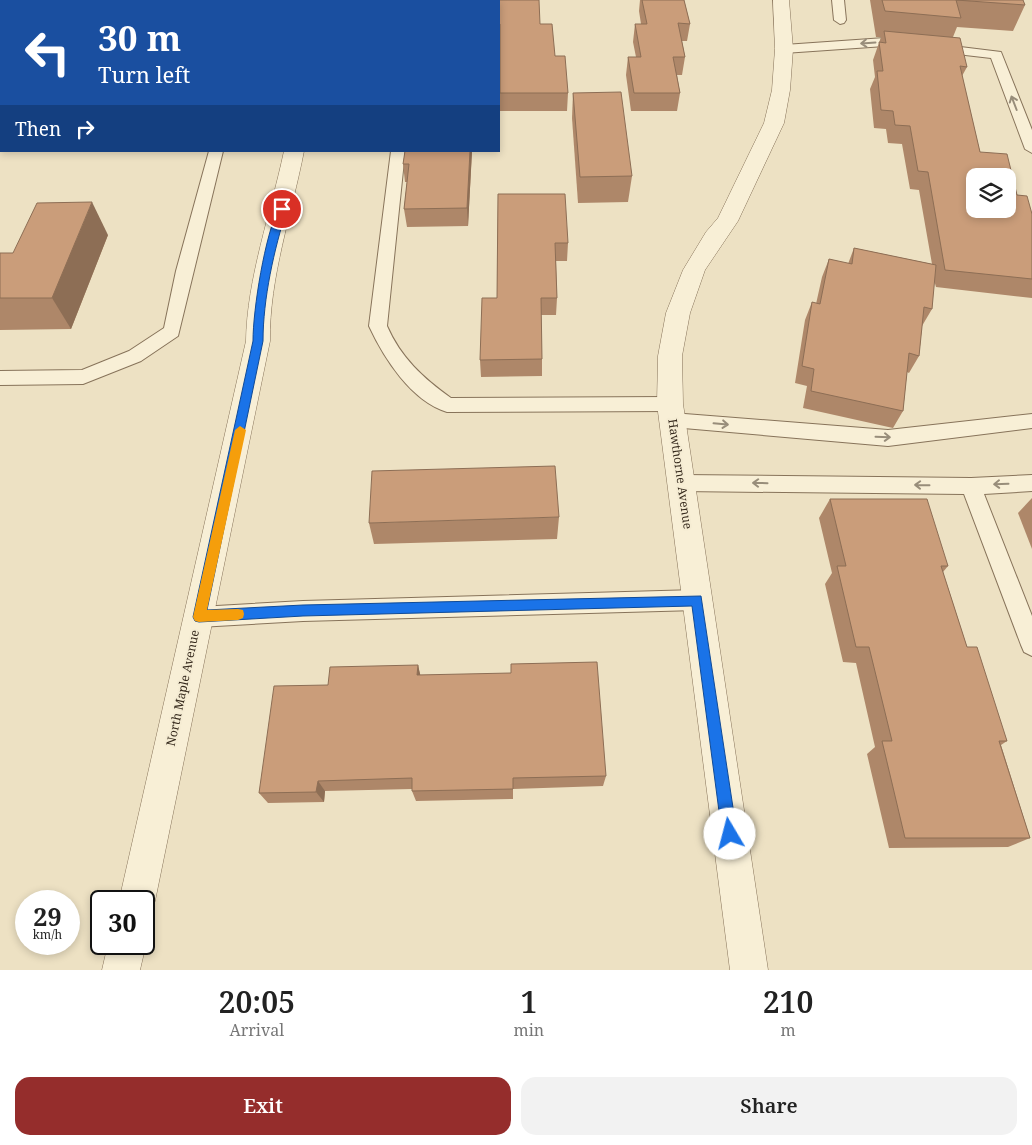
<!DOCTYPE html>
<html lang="en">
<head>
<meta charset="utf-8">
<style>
	:root { --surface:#fff; --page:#f2f2f2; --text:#222; --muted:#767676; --accent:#952d2c }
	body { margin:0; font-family:"Noto Serif",serif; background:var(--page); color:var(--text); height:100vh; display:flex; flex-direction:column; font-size:19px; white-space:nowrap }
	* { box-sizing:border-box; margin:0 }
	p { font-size:16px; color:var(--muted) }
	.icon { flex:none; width:28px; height:28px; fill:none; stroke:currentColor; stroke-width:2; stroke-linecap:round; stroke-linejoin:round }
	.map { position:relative; height:970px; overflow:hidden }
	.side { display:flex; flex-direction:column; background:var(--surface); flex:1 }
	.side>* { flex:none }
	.hud { position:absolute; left:0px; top:0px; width:500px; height:152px; box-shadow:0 2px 8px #0003; background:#1a4fa0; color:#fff; overflow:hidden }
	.controls { position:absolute; left:966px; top:168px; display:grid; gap:10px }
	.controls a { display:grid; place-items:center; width:50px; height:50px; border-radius:10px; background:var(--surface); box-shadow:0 2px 8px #0003; font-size:25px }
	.speed { position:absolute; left:15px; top:890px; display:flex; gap:10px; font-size:25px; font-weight:700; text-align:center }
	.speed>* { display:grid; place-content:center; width:65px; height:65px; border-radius:50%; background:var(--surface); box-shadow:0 2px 8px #0003; line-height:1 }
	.speed small { font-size:12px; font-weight:400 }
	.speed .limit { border:2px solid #111; border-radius:8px; background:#fff; color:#111 }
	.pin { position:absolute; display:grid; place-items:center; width:42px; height:42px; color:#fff; margin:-21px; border:2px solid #fff; border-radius:50%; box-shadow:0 1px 5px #0007 }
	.me { position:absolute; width:55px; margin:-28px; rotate:352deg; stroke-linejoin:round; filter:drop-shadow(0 0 4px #0008) }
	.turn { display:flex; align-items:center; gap:18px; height:105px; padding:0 15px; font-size:22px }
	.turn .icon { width:65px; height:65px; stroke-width:2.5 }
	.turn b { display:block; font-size:35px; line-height:42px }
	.then { display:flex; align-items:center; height:48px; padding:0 15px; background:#0003; gap:10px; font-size:19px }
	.eta { display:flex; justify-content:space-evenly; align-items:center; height:85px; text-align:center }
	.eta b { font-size:30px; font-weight:600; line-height:35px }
	.action { display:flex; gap:10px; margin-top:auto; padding:10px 15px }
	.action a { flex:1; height:58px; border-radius:15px; background:var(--accent); color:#fff; font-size:20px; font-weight:600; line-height:58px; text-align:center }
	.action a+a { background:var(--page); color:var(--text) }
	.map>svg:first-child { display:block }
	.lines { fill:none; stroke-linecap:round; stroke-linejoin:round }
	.lane-casing { stroke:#87735a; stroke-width:2 }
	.street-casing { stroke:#87735a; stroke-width:1 }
	.lane { fill:#f8efd6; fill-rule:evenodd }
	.street { fill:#f8efd6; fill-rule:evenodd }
	.wall { fill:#ae8769 }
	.shaded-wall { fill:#8d6e55 }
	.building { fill:#ca9d7a; stroke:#8d6e55; fill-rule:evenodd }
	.oneway { stroke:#988d7a }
	.route { fill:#1a73e8; stroke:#114b97 }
	.slow { fill:#f59e0b }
	.labels { text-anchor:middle; stroke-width:4; stroke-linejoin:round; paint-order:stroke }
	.street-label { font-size:12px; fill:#372b1e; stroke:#f5ecd3 }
</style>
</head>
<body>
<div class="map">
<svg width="1032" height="970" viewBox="0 0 1032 970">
	<rect width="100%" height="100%" fill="#ede1c3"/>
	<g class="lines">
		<g class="lane-casing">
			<g id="lane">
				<polygon points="832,0 844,0 846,20 844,23 840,24 834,20"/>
				<polygon points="885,38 907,41 913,45 907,49 885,46 784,53 777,49 784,45"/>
				<polygon points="936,44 1001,52 1032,130 1032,153 1025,149 991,58 931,51 929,48 931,45"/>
				<polygon points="209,151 223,151 178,336 141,361 83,384 0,385 0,371 82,370 129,351 164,328 176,271"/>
				<path d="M391 151H405L387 326C401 358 423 378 451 398L670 397 677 399 679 404 677 409 670 411 447 412C411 401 384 358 369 326Z"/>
				<polygon points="672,413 888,430 1032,414 1032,428 888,446 672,427 665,425 663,420 665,415"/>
				<polygon points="681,475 971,478 1032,475 1032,491 984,494 1032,616 1032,656 1024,652 1021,645 964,494 681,491 674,489 671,483 674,477"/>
				<polygon points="697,590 705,593 708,600 705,607 697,610 303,621 199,627 191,624 188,617 191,610 199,607 303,601"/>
			</g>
		</g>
		<g class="street-casing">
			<g id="street">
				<polygon points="773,0 789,0 793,49 790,90 784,123 738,221 705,270 690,313 682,356 683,404 768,970 730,970 657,404 658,356 666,313 683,270 706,232 718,218 764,123 772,90 775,49"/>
				<path d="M284 151H304C292 213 269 278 270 341L155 901 150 914 144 917V901H119L246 341C247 278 271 213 284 151Z"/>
				<polygon points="144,939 146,944 140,970 102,970 108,944 144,944"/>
			</g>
		</g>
		<use href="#lane" class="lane"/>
		<use href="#street" class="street"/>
	</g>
	<g class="wall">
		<polygon points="640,0 684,0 690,24 687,41 682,41 685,57 682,75 677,75 680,93 677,111 631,111 626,75 628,57 636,57 633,42 635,24 641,24 639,11"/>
		<polygon points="870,0 1023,0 1025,5 1013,31 957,27 953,37 967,67 962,76 980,152 1017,195 1032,214 1032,298 936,287 934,280 932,309 922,326 919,356 909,373 907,372 903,411 893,428 803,408 807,386 795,383 805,320 812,302 816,304 822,277 829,259 848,264 854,248 932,264 919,190 910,189 902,144 888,143 886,129 874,128 870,89 875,77 873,60 881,37 876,37"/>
		<polygon points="499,1 540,24 555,56 568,93 567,111 500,111 500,42 499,42"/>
		<polygon points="573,93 632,176 628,202 578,203 572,118"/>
		<polygon points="405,151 472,151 468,226 407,227 404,209 407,182 405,182 403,164"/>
		<polygon points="498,194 568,243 567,261 556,261 557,298 556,315 541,315 542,359 542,376 481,377 480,360 497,298"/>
		<polygon points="108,235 71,329 0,330 0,253 13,253"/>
		<polygon points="1032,498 1032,549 1018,513"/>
		<polygon points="830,499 948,566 943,572 967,647 1007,741 1001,745 1030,838 1008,847 889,848 867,754 875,747 856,663 843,662 825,584 832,573 819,518"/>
		<polygon points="559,517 557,539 374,544 369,523"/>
		<polygon points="418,665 420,675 606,776 603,786 513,789 513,799 416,801 412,791 412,789 325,791 324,802 268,803 259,793 328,685"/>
	</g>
	<g class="shaded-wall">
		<polygon points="1,71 1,134 0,136 0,73"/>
		<polygon points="470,151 472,151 468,226 467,208"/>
		<polygon points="92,202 108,235 71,329 52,298"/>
		<polygon points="418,665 421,678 417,675"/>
		<polygon points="318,781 325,791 324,802 316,792"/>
	</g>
	<g class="building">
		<polygon points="489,0 539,0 540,24 552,24 555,56 565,56 568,93 500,93 500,24 499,24 499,1 489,1"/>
		<polygon points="642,0 684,0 690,24 678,23 685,57 673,57 680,93 634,93 628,57 641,57 635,24 647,24"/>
		<polygon points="882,0 1023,0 1025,5 956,0 961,18 885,11"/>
		<polygon points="0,5 1,5 1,71 0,73"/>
		<path d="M884 31 960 38 967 67 960 66 980 152 1007 154 1017 195 1027 196 1032 214V279L945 270 928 172 918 171 910 126 895 125 893 111 881 110 877 71H883L879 42 886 43ZM975 176H1008V209H975Z"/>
		<polygon points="621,92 632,176 580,177 573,93"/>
		<polygon points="405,151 470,151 467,208 404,209 409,164 403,164"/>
		<polygon points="498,194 565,194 568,243 555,243 557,298 541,298 542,359 480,360 482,298 497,298"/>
		<polygon points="92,202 52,298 0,298 0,253 13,253 37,203"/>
		<polygon points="854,248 936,265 932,309 924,307 919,356 909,353 903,411 811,391 814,369 802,366 812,302 820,304 829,259 852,264"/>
		<polygon points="555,466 559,517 369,523 372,471"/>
		<polygon points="830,499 927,499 948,566 941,566 967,647 977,647 1007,741 999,741 1030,838 905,838 882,741 892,741 869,647 856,647 837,566 846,566"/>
		<polygon points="597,662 606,776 513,778 513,789 412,791 412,778 318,781 316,792 259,793 274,686 328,685 330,667 418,665 417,675 511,673 511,664"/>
	</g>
	<defs><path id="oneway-shaft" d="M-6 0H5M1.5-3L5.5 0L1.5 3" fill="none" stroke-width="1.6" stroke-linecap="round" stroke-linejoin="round" transform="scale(1.25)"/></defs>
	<g class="oneway">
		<use href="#oneway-shaft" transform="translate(868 43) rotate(176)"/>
		<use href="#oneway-shaft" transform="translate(1014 103) rotate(-111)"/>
		<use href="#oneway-shaft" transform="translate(721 424) rotate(5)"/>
		<use href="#oneway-shaft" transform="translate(883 437) rotate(2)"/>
		<use href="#oneway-shaft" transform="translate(760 483) rotate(-179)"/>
		<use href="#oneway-shaft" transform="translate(1001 484) rotate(178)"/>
		<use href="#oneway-shaft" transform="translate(922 485) rotate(-179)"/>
	</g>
	<path class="route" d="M279 207 287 209C274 249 263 299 263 341L207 610 303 605 701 596 737 834 735 839 730 841 724 839 722 834 692 606 303 616 199 622 195 621 193 617 253 341C253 309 265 235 279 207Z"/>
	<polygon class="slow" points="240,426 246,430 207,610 238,609 243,610 244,614 243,618 238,620 199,622 195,621 193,617 235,430"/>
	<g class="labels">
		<g class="street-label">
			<text transform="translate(680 474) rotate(82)" y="4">Hawthorne Avenue</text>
			<text transform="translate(183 688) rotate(-78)" y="4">North Maple Avenue</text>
		</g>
	</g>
</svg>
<div class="controls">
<a><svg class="icon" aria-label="layers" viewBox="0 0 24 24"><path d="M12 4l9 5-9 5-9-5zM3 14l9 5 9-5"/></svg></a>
</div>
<div class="speed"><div>29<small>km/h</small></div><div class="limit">30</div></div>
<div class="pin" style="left:282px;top:209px;background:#d93025"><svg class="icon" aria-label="arrive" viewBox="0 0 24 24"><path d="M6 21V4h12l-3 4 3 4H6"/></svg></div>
<svg class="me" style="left:730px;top:834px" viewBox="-20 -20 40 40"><circle r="19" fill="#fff"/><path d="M0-13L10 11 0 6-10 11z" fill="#1a73e8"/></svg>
<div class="hud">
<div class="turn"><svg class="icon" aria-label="left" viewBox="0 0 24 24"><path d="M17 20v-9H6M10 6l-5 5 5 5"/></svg><div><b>30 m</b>Turn left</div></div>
<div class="then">Then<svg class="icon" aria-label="right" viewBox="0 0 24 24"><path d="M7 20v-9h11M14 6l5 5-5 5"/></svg></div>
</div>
</div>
<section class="side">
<div class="eta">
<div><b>20:05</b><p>Arrival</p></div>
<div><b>1</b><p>min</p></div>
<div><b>210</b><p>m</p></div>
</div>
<div class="action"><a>Exit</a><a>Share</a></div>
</section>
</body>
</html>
